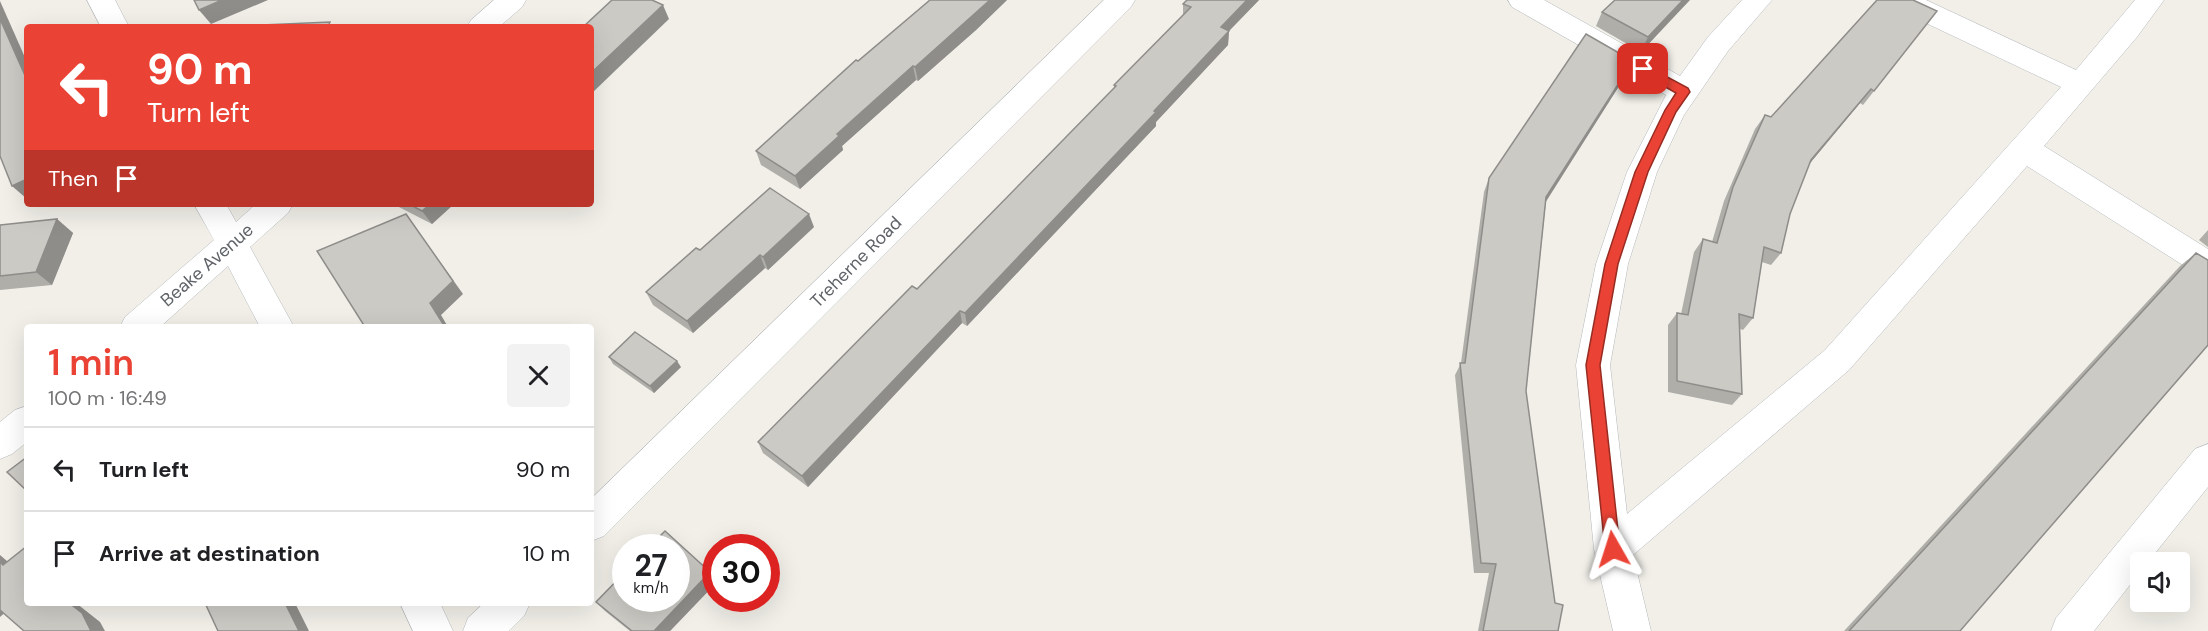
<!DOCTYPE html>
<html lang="en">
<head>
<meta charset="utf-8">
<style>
	:root { --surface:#fff; --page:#f2f2f2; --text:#202124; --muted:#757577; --line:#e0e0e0; --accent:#ea4335 }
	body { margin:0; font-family:"DM Sans",sans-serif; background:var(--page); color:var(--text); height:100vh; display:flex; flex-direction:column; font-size:22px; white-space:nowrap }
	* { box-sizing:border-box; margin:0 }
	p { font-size:20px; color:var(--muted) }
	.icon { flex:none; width:33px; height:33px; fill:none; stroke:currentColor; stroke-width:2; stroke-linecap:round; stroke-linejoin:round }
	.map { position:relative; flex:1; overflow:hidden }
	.sheet { position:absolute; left:24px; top:324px; width:570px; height:282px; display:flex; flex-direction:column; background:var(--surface); border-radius:6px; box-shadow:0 6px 24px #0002 }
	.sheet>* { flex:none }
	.guide { position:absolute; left:24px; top:24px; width:570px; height:183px; border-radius:6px; box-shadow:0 6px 24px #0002; background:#ea4335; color:#fff; overflow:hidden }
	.fabs { position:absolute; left:2130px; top:552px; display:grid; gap:12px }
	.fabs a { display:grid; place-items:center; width:60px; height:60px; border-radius:6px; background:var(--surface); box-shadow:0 6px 24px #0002; font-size:30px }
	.speed { position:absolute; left:612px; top:534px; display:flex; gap:12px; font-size:30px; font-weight:700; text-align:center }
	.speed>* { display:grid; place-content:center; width:78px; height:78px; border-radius:50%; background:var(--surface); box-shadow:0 6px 24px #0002; line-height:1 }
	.speed small { font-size:15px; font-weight:400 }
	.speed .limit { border:9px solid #d22; background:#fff; color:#111 }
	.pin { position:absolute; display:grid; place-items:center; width:51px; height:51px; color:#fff; margin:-26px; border-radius:12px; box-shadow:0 3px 9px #0006 }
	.me { position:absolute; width:66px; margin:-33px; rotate:354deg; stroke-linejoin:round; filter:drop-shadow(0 0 4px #0008) }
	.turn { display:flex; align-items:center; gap:21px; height:126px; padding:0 24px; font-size:27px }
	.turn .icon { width:78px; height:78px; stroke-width:2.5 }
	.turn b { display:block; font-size:42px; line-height:51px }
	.then { display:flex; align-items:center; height:57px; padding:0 24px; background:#0003; gap:12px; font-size:22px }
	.round { display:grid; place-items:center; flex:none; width:63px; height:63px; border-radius:6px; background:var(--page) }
	.overview { display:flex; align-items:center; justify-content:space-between; height:102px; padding:0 24px }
	h1 { font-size:36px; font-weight:600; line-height:45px; color:var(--accent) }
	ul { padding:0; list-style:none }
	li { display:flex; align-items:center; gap:18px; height:84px; padding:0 24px; border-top:2px solid var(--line) }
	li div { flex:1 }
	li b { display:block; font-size:22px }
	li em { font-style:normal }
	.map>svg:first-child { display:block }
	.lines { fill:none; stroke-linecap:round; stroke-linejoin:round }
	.minor-casing { stroke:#b5b8bc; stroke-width:1 }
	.minor { fill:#fff; fill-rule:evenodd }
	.wall { fill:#afaea9 }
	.shaded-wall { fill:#8f8d8a }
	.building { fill:#cccac5; stroke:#8f8d8a; stroke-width:1.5 }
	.route { fill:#ea4335; stroke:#982c22; stroke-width:1.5 }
	.labels { text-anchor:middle; stroke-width:5; stroke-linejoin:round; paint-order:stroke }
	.street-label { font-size:18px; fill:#5f6368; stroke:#fff }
</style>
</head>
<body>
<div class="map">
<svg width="2208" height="631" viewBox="0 0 2208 631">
	<rect width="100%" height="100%" fill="#f1efe8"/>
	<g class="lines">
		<g class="minor-casing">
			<g id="minor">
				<polygon points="87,0 115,0 129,27 101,27"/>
				<polygon points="494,0 526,0 522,7 499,27 467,27 471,20"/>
				<polygon points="1104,0 1135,0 1131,7 604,536 591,541 591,499"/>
				<polygon points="1508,0 1544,0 1680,76 1708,37 1742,0 1772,0 1728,51 1684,115 1657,172 1628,264 1610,365 1627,514 1825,350 2061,87 1892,7 1888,0 1926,0 2076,70 2135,0 2164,0 2137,37 2044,146 2208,249 2208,278 2197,274 2027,166 1849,370 1633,555 1651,631 1613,631 1594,549 1576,365 1596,264 1627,172 1666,95 1512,7"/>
				<polygon points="194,204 226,204 236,222 256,204 293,204 288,213 250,247 294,327 260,327 228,266 160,327 120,327 125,317 214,240"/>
				<polygon points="27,406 27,442 12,454 0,459 0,422 15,410"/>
				<polygon points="2208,444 2208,487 2148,562 2140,562 2140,572 2094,631 2051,631 2056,618 2195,449"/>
				<polygon points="400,603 440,603 453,631 413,631"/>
				<polygon points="484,603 530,603 524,616 509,631 463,631 468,618"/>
			</g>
		</g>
		<use href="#minor" class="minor"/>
	</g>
	<g class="wall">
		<polygon points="930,0 1007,0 976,30 918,81 916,80 842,146 843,150 800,189 761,165 756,151 858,61"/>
		<polygon points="1187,0 1259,0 1229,31 1228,45 1156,122 1156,126 967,326 962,323 808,487 763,453 758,442 917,289 1114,89 1114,85 1183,16 1183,4"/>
		<polygon points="1937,11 1863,105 1860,103 1810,163 1790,214 1781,253 1771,265 1762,262 1753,318 1743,330 1740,329 1742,394 1732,405 1668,392 1668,325 1677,313 1681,314 1694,252 1703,239 1712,242 1724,201 1755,129 1765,115 1771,117"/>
		<polygon points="1602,12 1663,28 1641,52 1596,26"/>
		<polygon points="1633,61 1626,75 1546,201 1526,391 1558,631 1478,631 1489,573 1474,573 1455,375 1461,363 1484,192 1489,178"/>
		<polygon points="393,204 454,204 432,224"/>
		<polygon points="57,219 73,233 52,285 0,290 0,225"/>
		<polygon points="814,227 768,270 765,268 693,333 653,305 646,292 700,250"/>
		<polygon points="2208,230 2208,247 2199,240"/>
		<polygon points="2196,253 1960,631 1844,631 2180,266"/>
		<polygon points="609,357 681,367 654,393 613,364"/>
		<polygon points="716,583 670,631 630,631 605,611 596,602"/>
	</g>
	<g class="shaded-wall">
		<polygon points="222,0 268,0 211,24 199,10"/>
		<polygon points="990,0 1007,0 976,30 918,81 915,67"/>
		<polygon points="1247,0 1259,0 1229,31 1228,45 1156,122 1156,126 967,326 965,313 1154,111 1221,27"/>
		<polygon points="1683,0 1690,0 1641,52 1648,37"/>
		<polygon points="0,1 27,62 27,81 0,19"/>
		<polygon points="663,5 669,19 591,94 591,73"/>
		<polygon points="1633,61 1626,75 1540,211 1546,197"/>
		<polygon points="913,66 916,80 842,146 843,150 800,189 795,176 837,134"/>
		<polygon points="1871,89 1860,103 1801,174 1811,160"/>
		<polygon points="27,179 27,199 12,186"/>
		<polygon points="430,204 454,204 432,224 422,211"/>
		<polygon points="406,214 463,294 441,315 448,327 445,327 430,303"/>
		<polygon points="809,214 814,227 768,270 763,257"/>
		<polygon points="57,219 73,233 52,285 36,272"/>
		<polygon points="760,255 765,268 693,333 687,321"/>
		<polygon points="960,311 962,323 808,487 802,476"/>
		<polygon points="677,361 681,367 654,393 650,386"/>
		<polygon points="0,555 22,574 3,565 0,562"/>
		<polygon points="710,572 716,579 716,583 670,631 654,631"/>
		<polygon points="69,603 76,603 100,622 105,631 91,631"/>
		<polygon points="285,603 295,603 309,631 299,631"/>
		<polygon points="0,605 9,609 0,617"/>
	</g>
	<g class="building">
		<polygon points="194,0 222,0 199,10"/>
		<polygon points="612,0 652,0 663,5 591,73 591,27 583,27"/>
		<polygon points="930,0 990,0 915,67 913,66 837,134 839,136 795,176 756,151 856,60 858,61"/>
		<polygon points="1187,0 1247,0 1221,27 1229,31 1154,111 1156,112 965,313 960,311 802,476 758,442 912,286 917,289 1116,86 1114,85 1191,7 1183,4"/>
		<polygon points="1615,0 1683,0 1648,37 1602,12"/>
		<polygon points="1877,0 1913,0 1937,11 1874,91 1871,89 1811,160 1790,214 1781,253 1764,247 1753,318 1739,314 1742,394 1677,381 1677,313 1688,315 1703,239 1717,243 1733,187 1765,115 1771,117"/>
		<polygon points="0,19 27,80 27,179 12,186 0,156"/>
		<polygon points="330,22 328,27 261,27 262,25"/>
		<polygon points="1586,34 1633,61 1546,197 1526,391 1555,603 1563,605 1558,631 1483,631 1496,564 1481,563 1460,363 1465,363 1489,178"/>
		<polygon points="770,188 809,214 763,257 760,255 687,321 646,292 696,248 700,250"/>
		<polygon points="409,204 430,204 422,211"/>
		<polygon points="406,214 453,281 430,303 445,327 365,327 317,251"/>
		<polygon points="57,219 36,272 0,276 0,225"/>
		<polygon points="2196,253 2208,260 2208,345 1960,631 1849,631"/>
		<polygon points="635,332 677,361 650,386 609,357"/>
		<polygon points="27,457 27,491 7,472"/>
		<polygon points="665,531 710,572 654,631 632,631 596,602 626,571 626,598 676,598 676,548 648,548"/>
		<polygon points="27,546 27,603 69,603 82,613 91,631 24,631 0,610 0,562 3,565"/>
		<polygon points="205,603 285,603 299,631 218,631"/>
	</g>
	<polygon class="route" points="1643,64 1688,88 1690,92 1676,112 1648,172 1618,264 1600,365 1620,549 1618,554 1613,557 1607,554 1605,549 1586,365 1605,264 1635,172 1665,110 1676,93 1639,72 1637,69"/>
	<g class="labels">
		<g class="street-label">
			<text transform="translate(856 262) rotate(-45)" y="6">Treherne Road</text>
			<text transform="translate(207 265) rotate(-41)" y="6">Beake Avenue</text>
		</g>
	</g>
</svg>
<div class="fabs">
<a><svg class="icon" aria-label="sound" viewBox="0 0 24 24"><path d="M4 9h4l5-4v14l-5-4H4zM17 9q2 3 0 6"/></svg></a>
</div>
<div class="speed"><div>27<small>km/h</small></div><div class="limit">30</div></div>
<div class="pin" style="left:1643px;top:69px;background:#d93025"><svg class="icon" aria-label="arrive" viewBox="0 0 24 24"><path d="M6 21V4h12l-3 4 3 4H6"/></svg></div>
<svg class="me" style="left:1613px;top:549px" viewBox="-20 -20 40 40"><path d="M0-17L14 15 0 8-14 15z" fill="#ea4335" stroke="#fff" stroke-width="4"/></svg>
<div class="guide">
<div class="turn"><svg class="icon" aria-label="left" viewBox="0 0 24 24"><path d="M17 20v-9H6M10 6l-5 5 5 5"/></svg><div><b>90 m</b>Turn left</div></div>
<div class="then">Then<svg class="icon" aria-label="arrive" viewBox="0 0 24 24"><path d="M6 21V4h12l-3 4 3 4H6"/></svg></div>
</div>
<section class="sheet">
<div class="overview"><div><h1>1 min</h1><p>100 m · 16:49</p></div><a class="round"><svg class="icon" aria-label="close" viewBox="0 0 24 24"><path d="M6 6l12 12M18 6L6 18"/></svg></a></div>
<ul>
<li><svg class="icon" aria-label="left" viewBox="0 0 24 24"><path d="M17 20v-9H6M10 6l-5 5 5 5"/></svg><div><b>Turn left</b></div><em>90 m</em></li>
<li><svg class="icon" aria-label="arrive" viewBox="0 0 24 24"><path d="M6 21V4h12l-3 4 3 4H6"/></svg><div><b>Arrive at destination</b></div><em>10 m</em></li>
</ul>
</section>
</div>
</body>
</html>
